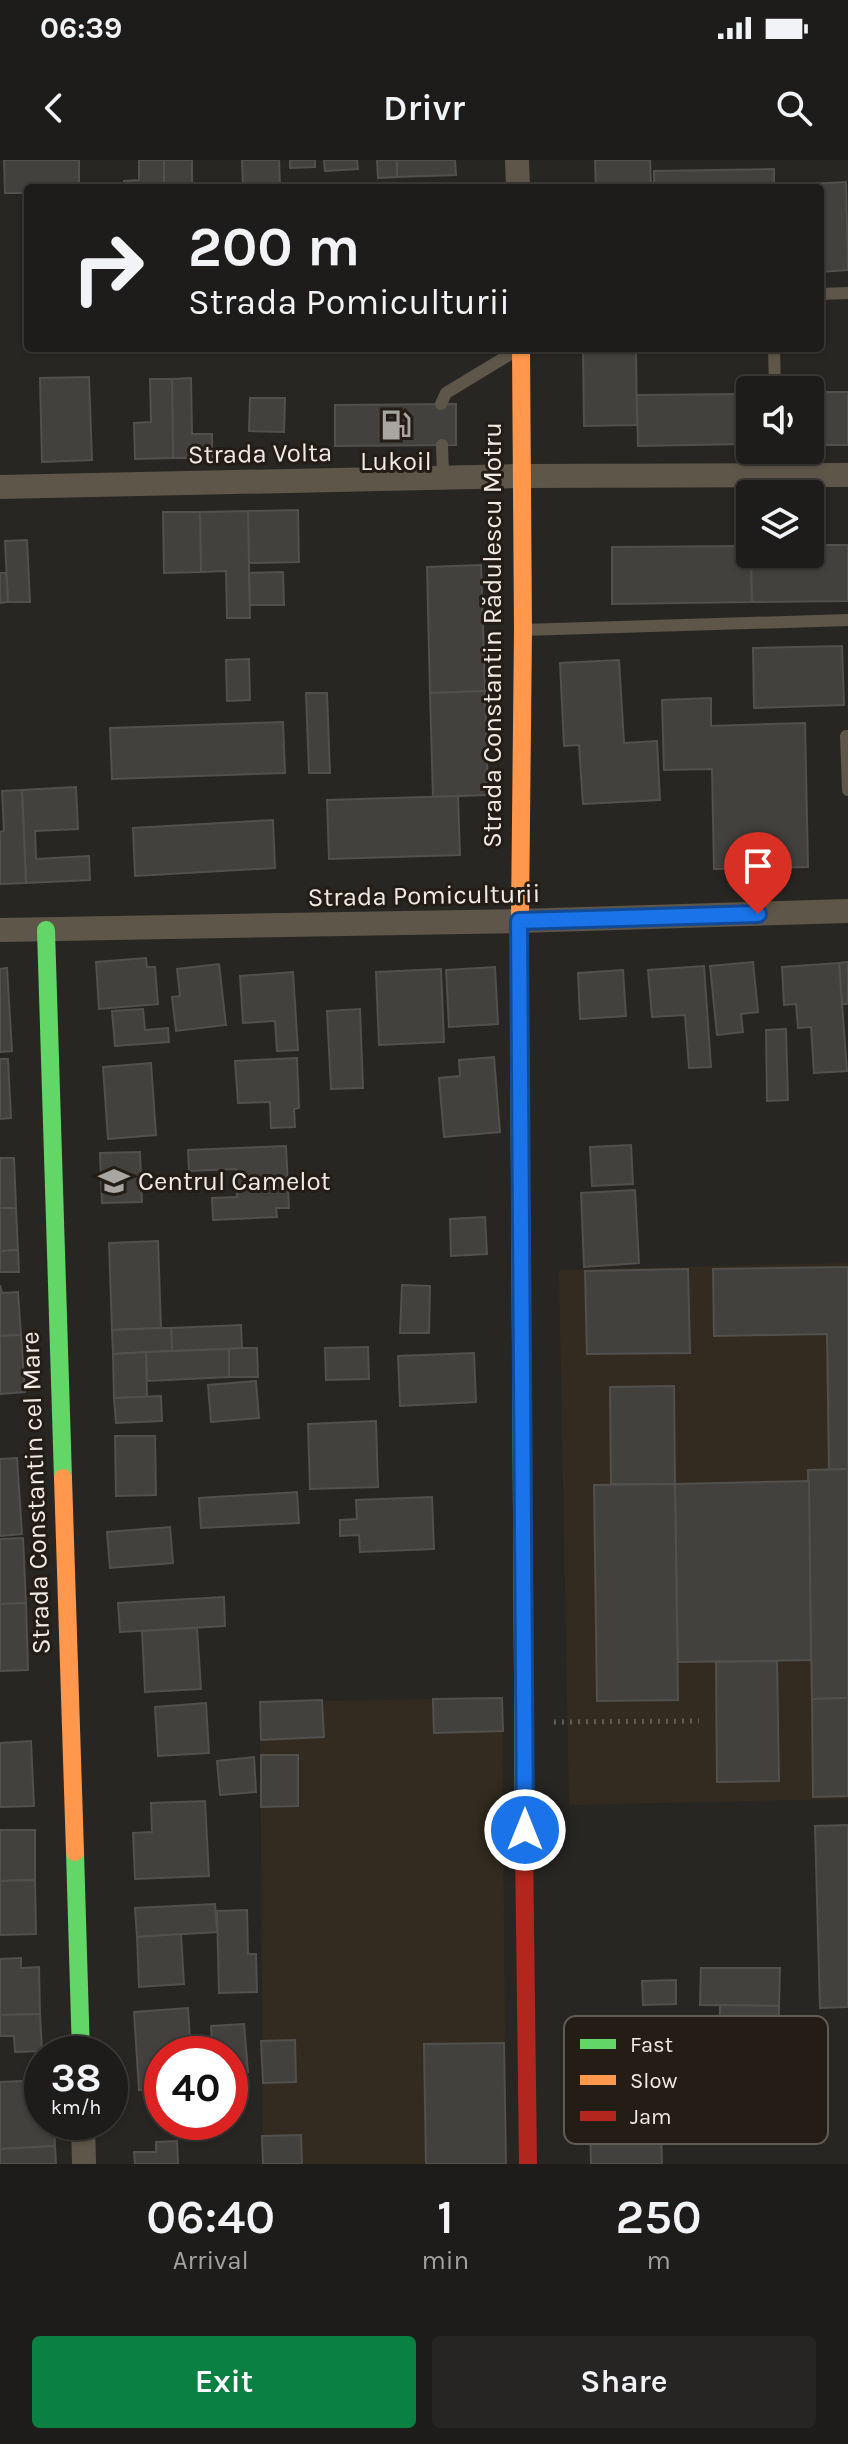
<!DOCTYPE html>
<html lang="en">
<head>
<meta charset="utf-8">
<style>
	:root { --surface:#1e1c1a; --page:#262523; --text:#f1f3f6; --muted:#a1a1a2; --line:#3c3a39; --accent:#0b8043 }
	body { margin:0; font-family:Karla,sans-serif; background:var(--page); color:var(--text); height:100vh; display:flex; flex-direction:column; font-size:30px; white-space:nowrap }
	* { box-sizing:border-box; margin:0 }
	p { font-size:26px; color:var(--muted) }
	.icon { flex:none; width:44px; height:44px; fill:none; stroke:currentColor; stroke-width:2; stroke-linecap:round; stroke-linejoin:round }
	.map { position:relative; height:2004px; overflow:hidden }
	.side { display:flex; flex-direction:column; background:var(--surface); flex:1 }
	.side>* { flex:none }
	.top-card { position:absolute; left:24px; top:24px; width:800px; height:168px; border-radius:8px; box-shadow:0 2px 6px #0004,0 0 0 2px var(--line); background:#1e1c1a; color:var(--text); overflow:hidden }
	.fabs { position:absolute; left:736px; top:216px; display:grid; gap:16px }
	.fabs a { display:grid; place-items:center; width:88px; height:88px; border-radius:8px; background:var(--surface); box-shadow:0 2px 6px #0004,0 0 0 2px var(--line); font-size:40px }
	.speed { position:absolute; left:24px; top:1876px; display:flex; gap:16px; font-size:40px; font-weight:700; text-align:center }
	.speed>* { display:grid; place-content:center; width:104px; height:104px; border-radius:50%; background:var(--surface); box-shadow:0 2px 6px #0004,0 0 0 2px var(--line); line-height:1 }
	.speed small { font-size:20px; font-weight:400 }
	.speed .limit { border:12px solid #d22; background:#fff; color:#111 }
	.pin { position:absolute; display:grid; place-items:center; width:68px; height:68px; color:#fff; margin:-82px -34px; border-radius:50% 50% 50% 0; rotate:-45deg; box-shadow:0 0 8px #0007 }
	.pin .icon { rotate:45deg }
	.me { position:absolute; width:88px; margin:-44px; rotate:0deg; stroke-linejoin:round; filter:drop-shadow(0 0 6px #0008) }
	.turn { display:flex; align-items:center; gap:28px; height:168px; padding:0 32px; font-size:36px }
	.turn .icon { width:104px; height:104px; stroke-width:2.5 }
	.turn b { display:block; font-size:56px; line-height:68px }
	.eta { display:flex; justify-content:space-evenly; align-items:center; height:136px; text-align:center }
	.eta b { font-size:48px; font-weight:600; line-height:56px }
	.action { display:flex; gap:16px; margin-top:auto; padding:16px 32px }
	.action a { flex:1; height:92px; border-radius:8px; background:var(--accent); color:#fff; font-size:32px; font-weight:600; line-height:92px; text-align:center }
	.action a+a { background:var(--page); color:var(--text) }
	.status { display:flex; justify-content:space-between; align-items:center; height:56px; padding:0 40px; background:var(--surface); direction:ltr }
	.status svg { height:22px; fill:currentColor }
	header { display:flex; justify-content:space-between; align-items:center; height:104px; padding:0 32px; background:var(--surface); font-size:36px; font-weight:600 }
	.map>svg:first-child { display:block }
	.built { fill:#332b1f }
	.building { fill:#43413d; stroke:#52504c; stroke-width:2 }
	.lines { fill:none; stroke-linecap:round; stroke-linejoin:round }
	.path { stroke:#625c52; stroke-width:5; stroke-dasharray:2 6; stroke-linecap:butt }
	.lane { stroke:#5e5648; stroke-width:12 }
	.street { stroke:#5e5648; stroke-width:24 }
	.fast { stroke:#63d668; stroke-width:18 }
	.slow { stroke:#ff974d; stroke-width:18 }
	.jam { stroke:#b3261e; stroke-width:18 }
	.route-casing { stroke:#114b97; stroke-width:20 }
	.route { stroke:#1a73e8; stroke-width:14 }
	.labels { text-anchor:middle; stroke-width:6; stroke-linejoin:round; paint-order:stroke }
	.street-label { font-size:26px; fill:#efebe5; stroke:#231d15 }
	.poi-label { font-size:26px; fill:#efebe5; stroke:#231d15 }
	.key { fill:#231d15; stroke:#605b53; stroke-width:2 }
	.key-label { font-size:22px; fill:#efebe5 }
</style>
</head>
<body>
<div class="status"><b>06:39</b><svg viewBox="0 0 49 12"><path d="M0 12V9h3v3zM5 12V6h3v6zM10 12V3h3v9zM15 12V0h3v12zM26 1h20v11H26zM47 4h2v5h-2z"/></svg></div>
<header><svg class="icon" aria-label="back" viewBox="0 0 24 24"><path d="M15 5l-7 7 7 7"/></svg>Drivr<svg class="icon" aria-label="search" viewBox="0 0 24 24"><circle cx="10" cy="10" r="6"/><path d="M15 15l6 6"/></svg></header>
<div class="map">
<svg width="848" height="2004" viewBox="0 0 848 2004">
	<rect width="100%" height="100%" fill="#282622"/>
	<g class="built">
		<polygon points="848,1103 848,1639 569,1645 559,1110"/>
		<polygon points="502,1538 506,2004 263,2004 260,1542"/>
	</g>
	<g class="building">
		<polygon points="4,0 79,0 79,28 28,28 28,33 5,33"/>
		<polygon points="139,0 164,0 164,28 124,28 124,21 139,20"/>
		<rect x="164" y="0" width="28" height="28"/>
		<polygon points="242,0 279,0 280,28 243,28"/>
		<polygon points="290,0 315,0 315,7 290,8"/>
		<polygon points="324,0 357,0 358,9 325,11"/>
		<polygon points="377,0 397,0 397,17 378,18"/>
		<polygon points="397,0 455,0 456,15 397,17"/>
		<polygon points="595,0 650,0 651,28 596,28"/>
		<polygon points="774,9 774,28 654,28 654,11"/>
		<polygon points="846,22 848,110 820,112 820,28 789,28 789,25"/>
		<polygon points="583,188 636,188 637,265 584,266"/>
		<polygon points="89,217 92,300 42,302 40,218"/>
		<polygon points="191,218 192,274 212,274 212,298 173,298 172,219"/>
		<polygon points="150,219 172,219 173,298 135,299 134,263 151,262"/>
		<polygon points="820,232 848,232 848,285 822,285"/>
		<polygon points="743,234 744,284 638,286 637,235"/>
		<polygon points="250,238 285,238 284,272 249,271"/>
		<polygon points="456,244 456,285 335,286 335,245"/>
		<polygon points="298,350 299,402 249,403 248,351"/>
		<polygon points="248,351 250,458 227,458 226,411 201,412 200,352"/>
		<polygon points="163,352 200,352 201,412 164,413"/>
		<polygon points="27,380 30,442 8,442 5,381"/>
		<polygon points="810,385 848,385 848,441 752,442 751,394 810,394"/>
		<polygon points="750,386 752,442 612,444 612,387"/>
		<polygon points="481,405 485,531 430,533 427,407"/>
		<polygon points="283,412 284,445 250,445 249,413"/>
		<polygon points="0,413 6,413 8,442 0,443"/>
		<polygon points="842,486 844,545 754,548 753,488"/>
		<polygon points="249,499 250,540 227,541 226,500"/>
		<polygon points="619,500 624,583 657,581 660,640 583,644 579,585 564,586 560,503"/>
		<polygon points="485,531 488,635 433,637 430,533"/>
		<polygon points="306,533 327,533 330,613 309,613"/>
		<polygon points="711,538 711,566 805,563 808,707 714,709 712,609 664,610 662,540"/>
		<polygon points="283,562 285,613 112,619 110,568"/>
		<polygon points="76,627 78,669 35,671 36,699 89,696 90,720 26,723 22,630"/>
		<polygon points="22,630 26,723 0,724 0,672 4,671 2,631"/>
		<polygon points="458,636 460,695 329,699 327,640"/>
		<polygon points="273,660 275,708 135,716 133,668"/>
		<polygon points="146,798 147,807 155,807 158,844 99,849 96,802"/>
		<polygon points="753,802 758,852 741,854 743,872 717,875 710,806"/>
		<polygon points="848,802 848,844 842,844 839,803"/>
		<polygon points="839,803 847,911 814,913 811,867 798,868 796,844 784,845 782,807"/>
		<polygon points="219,804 226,865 176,871 172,837 180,836 177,809"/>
		<polygon points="704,806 711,907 689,908 685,855 652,857 648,810"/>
		<polygon points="495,807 498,864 449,867 446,810"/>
		<polygon points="7,808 12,891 0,892 0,809"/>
		<polygon points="441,809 444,882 379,885 376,812"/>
		<polygon points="623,810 626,856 580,859 578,813"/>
		<polygon points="293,812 298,890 277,891 275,861 243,863 240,816"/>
		<polygon points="143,849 145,870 168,868 169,882 115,886 112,851"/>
		<polygon points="360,849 363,928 331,929 327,851"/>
		<polygon points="786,869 788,940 767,941 766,870"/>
		<polygon points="494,897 500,972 444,977 439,918 460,916 459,900"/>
		<polygon points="297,898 299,948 294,949 295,967 271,968 270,942 238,943 235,901"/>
		<polygon points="0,899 8,899 11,958 0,959"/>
		<polygon points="151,903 156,975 108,979 103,907"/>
		<polygon points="631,985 633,1024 592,1026 590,987"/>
		<polygon points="286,986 289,1048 276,1048 277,1057 213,1060 212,1038 237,1037 236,1009 189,1011 188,990"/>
		<polygon points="140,992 142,1042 102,1043 100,993"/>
		<polygon points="0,998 14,998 16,1048 0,1048"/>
		<polygon points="635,1030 639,1103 584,1107 581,1033"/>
		<polygon points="0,1048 16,1048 18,1090 0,1091"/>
		<polygon points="485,1057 487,1094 451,1096 450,1059"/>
		<polygon points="158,1081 161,1168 112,1170 109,1083"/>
		<polygon points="18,1090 19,1112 0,1112 0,1091"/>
		<polygon points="848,1107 848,1309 829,1310 827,1174 714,1176 713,1109"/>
		<polygon points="688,1109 690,1193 587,1194 585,1111"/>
		<polygon points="0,1125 2,1133 18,1132 21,1175 0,1176"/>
		<polygon points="402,1125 430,1126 429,1173 400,1173"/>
		<polygon points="241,1165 242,1188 172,1191 171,1168"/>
		<polygon points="161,1168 171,1168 172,1191 113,1194 112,1170"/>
		<polygon points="21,1175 25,1232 0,1234 0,1176"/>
		<polygon points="368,1187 369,1219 326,1220 325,1188"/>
		<polygon points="242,1188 257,1188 258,1217 229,1217 229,1189"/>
		<polygon points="229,1189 229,1217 147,1221 146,1192"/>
		<polygon points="146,1192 147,1237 114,1238 113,1194"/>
		<polygon points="474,1193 476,1242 400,1246 398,1196"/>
		<polygon points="256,1221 259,1258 211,1262 208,1225"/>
		<polygon points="674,1226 675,1324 611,1324 610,1227"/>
		<polygon points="161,1236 162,1261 116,1263 114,1238"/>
		<polygon points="376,1261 378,1327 310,1329 308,1264"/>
		<polygon points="115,1276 155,1276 156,1335 116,1336"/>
		<polygon points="17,1298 22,1374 0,1376 0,1299"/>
		<polygon points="848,1309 848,1538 812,1539 808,1310"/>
		<polygon points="809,1321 811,1500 678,1502 675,1324"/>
		<polygon points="675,1324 678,1540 597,1541 594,1325"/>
		<polygon points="297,1332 299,1363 201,1368 199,1338"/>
		<polygon points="432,1337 434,1389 360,1392 359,1375 340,1376 340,1360 357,1359 356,1340"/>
		<polygon points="170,1367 173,1403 110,1408 107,1372"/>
		<polygon points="23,1378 26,1443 0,1444 0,1379"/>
		<polygon points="224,1437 225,1466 120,1472 118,1443"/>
		<polygon points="26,1443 28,1510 0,1511 0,1444"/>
		<polygon points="197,1468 201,1529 145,1532 142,1471"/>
		<polygon points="777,1501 779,1621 717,1622 716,1502"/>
		<polygon points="502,1538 503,1571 434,1573 433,1539"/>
		<polygon points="848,1538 848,1636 813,1637 812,1539"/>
		<polygon points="322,1540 324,1577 261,1580 260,1542"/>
		<polygon points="206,1543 209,1593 158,1596 155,1547"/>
		<polygon points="31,1581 34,1646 0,1647 0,1583"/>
		<polygon points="261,1595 298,1595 298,1646 261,1647"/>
		<polygon points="254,1597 256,1632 220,1635 217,1601"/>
		<polygon points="205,1641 209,1716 135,1719 133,1673 152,1672 151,1643"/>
		<polygon points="848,1665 848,1847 820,1848 815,1666"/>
		<polygon points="0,1670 35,1670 35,1720 0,1721"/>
		<polygon points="35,1720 36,1774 0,1775 0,1721"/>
		<polygon points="215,1744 217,1772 137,1777 135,1748"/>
		<polygon points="247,1750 248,1794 256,1794 257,1832 219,1833 217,1751"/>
		<polygon points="181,1774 184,1824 139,1827 137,1777"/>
		<polygon points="21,1798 21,1808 39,1807 40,1854 0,1855 0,1799"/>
		<polygon points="701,1808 780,1808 779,1846 700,1845"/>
		<polygon points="676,1820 676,1844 643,1845 642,1821"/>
		<polygon points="720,1845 779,1846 778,1916 719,1916"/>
		<polygon points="188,1848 191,1894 162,1894 162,1929 139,1930 134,1852"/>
		<polygon points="40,1854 42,1891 15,1892 14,1876 0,1876 0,1855"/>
		<polygon points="244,1864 248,1912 230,1914 230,1894 213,1894 211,1866"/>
		<polygon points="295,1880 296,1922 263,1923 261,1881"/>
		<polygon points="504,1883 506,2004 426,2004 424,1884"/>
		<polygon points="659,1895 662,2004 591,2004 588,1897"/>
		<polygon points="42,1920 42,1962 54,1962 55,1986 0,1989 0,1922"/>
		<polygon points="301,1975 302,2004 263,2004 262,1976"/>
		<polygon points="177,1981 178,2004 135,2004 134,1992 156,1992 156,1982"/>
		<polygon points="55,1986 56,2004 0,2004 0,1989"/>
	</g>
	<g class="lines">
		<polyline class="path" points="554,1562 699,1561"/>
		<g class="lane">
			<polyline points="820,134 848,133"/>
			<polyline points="774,188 775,230"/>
			<polyline points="441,244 446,233 517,190"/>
			<polyline points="442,285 443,317"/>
			<polyline points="777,290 778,315"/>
			<polyline points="523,470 848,460"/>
			<polyline points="848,576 846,576 848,630"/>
		</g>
		<g class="street">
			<polyline points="517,0 518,28"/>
			<polyline points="0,327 521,316 848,315"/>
			<polyline points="0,770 519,761 848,751"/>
			<polyline points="83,1962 84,2004"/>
		</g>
		<g class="fast">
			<polyline points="46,770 63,1318"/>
			<polyline points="519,850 524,1682"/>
			<polyline points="75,1692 81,1894"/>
		</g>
		<g class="slow">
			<polyline points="519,850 523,470 521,188"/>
			<polyline points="63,1318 75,1692"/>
		</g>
		<polyline class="jam" points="524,1682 528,2004"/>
	</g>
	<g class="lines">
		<g class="route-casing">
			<polyline id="route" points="525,1670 519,761 758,754"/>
		</g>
		<use href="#route" class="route"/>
	</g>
	<defs>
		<g id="fuel-bare" transform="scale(2.4)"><path d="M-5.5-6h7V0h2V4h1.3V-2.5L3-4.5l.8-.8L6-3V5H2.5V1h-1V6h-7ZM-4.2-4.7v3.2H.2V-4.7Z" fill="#a9a6a1" stroke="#231d15" stroke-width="2.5" paint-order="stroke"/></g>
		<g id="school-bare" transform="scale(2.4)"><path d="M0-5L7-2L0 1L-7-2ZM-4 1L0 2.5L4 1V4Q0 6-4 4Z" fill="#a9a6a1" stroke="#231d15" stroke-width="2.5" paint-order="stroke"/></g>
	</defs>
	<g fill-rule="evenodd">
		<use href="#fuel-bare" x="396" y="265"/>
		<use href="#school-bare" x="114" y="1021"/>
	</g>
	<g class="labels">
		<g class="street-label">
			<text transform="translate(260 293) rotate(-1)" y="9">Strada Volta</text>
			<text transform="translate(492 475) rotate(-90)" y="9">Strada Constantin Rădulescu Motru</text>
			<text transform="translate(424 735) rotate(-1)" y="9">Strada Pomiculturii</text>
			<text transform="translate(35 1333) rotate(-92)" y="9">Strada Constantin cel Mare</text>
		</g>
		<g class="poi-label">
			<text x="396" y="310">Lukoil</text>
			<text x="138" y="1030" text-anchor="start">Centrul Camelot</text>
		</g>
	</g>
	<rect x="564" y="1856" width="264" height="128" rx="12" class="key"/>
	<rect x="580" y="1879" width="36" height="10" fill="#63d668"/>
	<rect x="580" y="1915" width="36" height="10" fill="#ff974d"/>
	<rect x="580" y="1951" width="36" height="10" fill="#b3261e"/>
	<g class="key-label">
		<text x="630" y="1892">Fast</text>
		<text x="630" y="1928">Slow</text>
		<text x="630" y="1964">Jam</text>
	</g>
</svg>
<div class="fabs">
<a><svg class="icon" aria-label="sound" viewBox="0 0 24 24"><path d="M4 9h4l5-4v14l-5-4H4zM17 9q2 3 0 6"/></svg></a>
<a><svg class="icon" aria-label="layers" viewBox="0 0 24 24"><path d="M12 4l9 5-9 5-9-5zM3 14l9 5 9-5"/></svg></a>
</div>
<div class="speed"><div>38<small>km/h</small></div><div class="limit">40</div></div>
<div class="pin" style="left:758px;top:754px;background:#d93025"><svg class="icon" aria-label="arrive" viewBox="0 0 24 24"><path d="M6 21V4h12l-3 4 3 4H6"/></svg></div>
<svg class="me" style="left:525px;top:1670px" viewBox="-20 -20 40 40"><circle r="17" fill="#1a73e8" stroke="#fff" stroke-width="3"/><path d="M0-11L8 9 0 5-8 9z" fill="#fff"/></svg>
<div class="top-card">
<div class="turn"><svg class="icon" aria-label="right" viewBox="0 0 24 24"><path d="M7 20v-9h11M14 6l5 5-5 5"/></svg><div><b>200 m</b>Strada Pomiculturii</div></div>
</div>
</div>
<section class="side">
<div class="eta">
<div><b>06:40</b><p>Arrival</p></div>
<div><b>1</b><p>min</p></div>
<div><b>250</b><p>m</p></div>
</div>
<div class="action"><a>Exit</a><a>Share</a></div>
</section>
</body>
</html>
